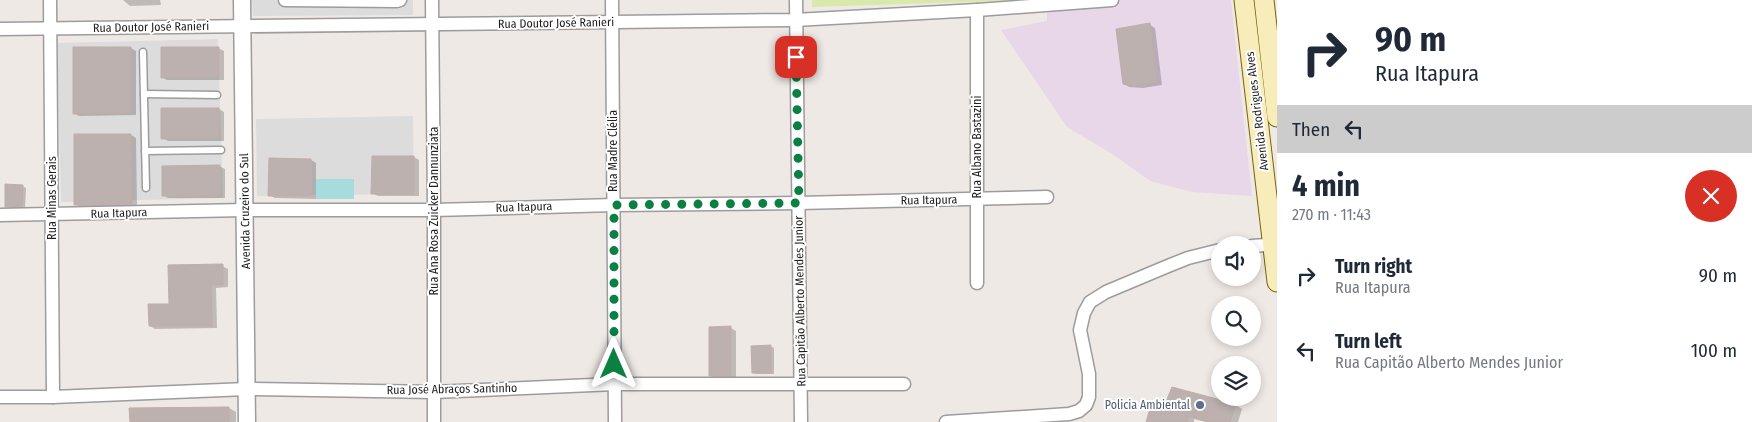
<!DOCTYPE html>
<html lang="en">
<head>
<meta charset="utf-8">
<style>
	:root { --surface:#fff; --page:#f6f6f7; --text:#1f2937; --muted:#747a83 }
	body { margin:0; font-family:"Fira Sans Condensed",sans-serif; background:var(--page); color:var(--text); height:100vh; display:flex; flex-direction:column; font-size:19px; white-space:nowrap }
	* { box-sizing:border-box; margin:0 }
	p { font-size:16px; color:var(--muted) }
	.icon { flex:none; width:28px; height:28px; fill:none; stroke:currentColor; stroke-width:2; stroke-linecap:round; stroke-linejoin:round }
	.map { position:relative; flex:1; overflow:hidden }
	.details { display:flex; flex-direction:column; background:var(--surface); width:475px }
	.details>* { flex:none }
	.hud { background:#fff; color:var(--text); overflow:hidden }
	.buttons { position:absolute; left:1211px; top:236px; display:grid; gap:10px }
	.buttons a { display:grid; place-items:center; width:50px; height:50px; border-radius:50%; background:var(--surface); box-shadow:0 2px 8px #0003; font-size:25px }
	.pin { position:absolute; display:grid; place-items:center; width:42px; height:42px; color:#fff; margin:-21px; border-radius:10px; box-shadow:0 2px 8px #0006 }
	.me { position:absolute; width:55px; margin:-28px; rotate:0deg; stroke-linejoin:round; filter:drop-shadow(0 0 4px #0008) }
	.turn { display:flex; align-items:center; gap:18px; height:105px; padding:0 15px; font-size:22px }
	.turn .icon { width:65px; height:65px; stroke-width:2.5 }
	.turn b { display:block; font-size:35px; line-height:42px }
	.then { display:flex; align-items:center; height:48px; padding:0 15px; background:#0003; gap:10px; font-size:19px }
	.round { display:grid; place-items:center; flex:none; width:52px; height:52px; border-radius:26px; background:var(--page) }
	.summary { display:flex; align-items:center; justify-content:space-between; height:85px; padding:0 15px }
	h1 { font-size:30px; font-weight:700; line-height:38px }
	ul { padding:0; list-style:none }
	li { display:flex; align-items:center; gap:15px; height:75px; padding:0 15px }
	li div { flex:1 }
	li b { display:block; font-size:19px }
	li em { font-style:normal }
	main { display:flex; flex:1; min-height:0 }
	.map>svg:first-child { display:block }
	.residential { fill:#dddcdc }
	.industrial { fill:#e7d7e8 }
	.grass { fill:#d9e9ac }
	.water { fill:#a6dcdb }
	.shadow { fill:#0003 }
	.building { fill:#bcb1af; stroke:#c1ada8 }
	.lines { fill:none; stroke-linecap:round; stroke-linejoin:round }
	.service-casing { stroke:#9c9c9c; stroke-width:9 }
	.minor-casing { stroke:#9c9c9c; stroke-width:15 }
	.tertiary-casing { stroke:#9c9c9c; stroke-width:19 }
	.secondary-casing { stroke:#756607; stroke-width:21 }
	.service { stroke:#fff; stroke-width:6 }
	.minor { stroke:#fff; stroke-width:12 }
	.tertiary { stroke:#fff; stroke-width:16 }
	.secondary { stroke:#f8ecba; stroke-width:19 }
	.route { stroke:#0b8043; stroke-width:9; stroke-dasharray:0 16.2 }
	.service-dot { fill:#5c6f8a; stroke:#fff; stroke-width:2 }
	.labels { text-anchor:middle; stroke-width:4; stroke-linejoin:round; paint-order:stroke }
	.street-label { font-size:12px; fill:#1f1f1f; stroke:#fff }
	.service-label { font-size:12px; fill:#4e5e75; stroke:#fff; text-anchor:end }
</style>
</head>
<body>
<main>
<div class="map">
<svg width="1277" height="422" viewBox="0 0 1277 422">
	<rect width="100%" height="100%" fill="#efe9e5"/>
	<g class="residential">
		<polygon points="252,0 413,0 413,15 253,16"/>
		<polygon points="218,39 223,198 61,202 57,43"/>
		<polygon points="413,116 414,194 257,196 256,119"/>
	</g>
	<polygon class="industrial" points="1047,0 1231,0 1252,196 1192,192 1150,181 1114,155 1067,127 1001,30 1047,21"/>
	<polygon class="grass" points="812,0 1032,0 812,7"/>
	<rect class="water" x="316" y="179" width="38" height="20"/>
	<g class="shadow">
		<polygon points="123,0 160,0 161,5 130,6"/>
		<polygon points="1150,25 1155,28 1162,85 1143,88 1129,87 1124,84"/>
		<polygon points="131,48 136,51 136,115 79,116 74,113"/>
		<polygon points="218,48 224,51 224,80 167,80 162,77"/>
		<polygon points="219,109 224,112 224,141 168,141 163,138"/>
		<polygon points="131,135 136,138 137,207 81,207 75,204"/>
		<polygon points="414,157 419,160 419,196 378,196 372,193"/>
		<polygon points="311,160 316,163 316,199 275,198 269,195"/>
		<polygon points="219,166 225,169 225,198 168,198 163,195"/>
		<polygon points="22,186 26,188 25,208 9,208 6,206"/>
		<polygon points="222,266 228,269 228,287 216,288 217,328 155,329 150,326 170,305"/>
		<polygon points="731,328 736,331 736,378 715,378 710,375"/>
		<polygon points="770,346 774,348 774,374 757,374 753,373"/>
		<polygon points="1236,405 1242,409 1238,422 1206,422 1194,419 1194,422 1148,422"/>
		<polygon points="229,408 236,412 236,422 131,422"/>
	</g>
	<g class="building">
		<polygon points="1150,23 1157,82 1137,86 1123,84 1116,29"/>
		<polygon points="73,47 131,47 131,113 73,114"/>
		<polygon points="161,47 219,47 219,77 161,78"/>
		<polygon points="161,108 219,108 219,138 161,139"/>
		<polygon points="74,134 131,134 132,204 74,205"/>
		<polygon points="372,156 414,156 414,194 371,194"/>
		<polygon points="269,158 311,159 311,196 268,196"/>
		<polygon points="220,165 220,196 162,196 162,166"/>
		<polygon points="5,184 23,185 22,206 5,207"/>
		<polygon points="223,264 223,285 211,285 212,326 149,326 148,304 169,304 168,265"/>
		<polygon points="731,326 731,376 709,376 709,327"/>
		<polygon points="771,345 771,373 752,373 751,346"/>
		<polygon points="1172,387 1236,404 1230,422 1209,422 1187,416 1188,422 1146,422 1151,405 1163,409"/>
		<polygon points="229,407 229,422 130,422 129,408"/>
	</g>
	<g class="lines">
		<g class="service-casing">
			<g id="service">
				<polyline points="143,52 146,188"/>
				<polyline points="144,94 217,95"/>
				<polyline points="145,151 221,150"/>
			</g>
		</g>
		<g class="minor-casing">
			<g id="minor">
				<polyline points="50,0 53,397"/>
				<polyline points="285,0 397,1 400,0"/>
				<polyline points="432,0 434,210 434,422"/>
				<polyline points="612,0 615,422"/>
				<polyline points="796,0 801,422"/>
				<polyline points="977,10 977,283"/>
				<polyline points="0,29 795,20 977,10 1112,0"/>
				<polyline points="0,215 245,210 434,210 614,205 799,203 1047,197"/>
				<polyline points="1252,246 1277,244"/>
				<polyline points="0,397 53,397 247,389 434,392 615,384 904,384"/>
				<polyline points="946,422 1069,414 1079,411 1086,405 1089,397 1089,374 1080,330 1084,313 1090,302 1106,292 1168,266 1188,258 1220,250"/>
			</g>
		</g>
		<g class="tertiary-casing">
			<polyline id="tertiary" points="242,0 247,422"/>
		</g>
		<g class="secondary-casing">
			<g id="secondary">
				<polyline points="1244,0 1277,282"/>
				<polyline points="1264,0 1277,117"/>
			</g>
		</g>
		<use href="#service" class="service"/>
		<use href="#minor" class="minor"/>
		<use href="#tertiary" class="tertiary"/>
		<use href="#secondary" class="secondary"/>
	</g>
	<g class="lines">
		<polyline class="route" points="614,364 614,205 799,203 796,57"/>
	</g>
	<circle class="service-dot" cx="1200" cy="405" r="5"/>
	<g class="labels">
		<g class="street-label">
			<text transform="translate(556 23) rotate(-1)" y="4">Rua Doutor José Ranieri</text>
			<text transform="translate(151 27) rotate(-1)" y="4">Rua Doutor José Ranieri</text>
			<text transform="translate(1257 111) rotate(-97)" y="4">Avenida Rodrigues Alves</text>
			<text transform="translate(977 147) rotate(-90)" y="4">Rua Albano Bastazini</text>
			<text transform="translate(613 151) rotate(-90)" y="4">Rua Madre Clélia</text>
			<text transform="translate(52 198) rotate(-90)" y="4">Rua Minas Gerais</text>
			<text transform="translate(929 200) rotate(-1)" y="4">Rua Itapura</text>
			<text transform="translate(524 207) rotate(-2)" y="4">Rua Itapura</text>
			<text transform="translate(245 211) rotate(-91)" y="4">Avenida Cruzeiro do Sul</text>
			<text transform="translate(434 211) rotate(-90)" y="4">Rua Ana Rosa Zuicker Dannunziata</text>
			<text transform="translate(119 213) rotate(-2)" y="4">Rua Itapura</text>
			<text transform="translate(800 301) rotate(-91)" y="4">Rua Capitão Alberto Mendes Junior</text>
			<text transform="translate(452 389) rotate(-1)" y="4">Rua José Abraços Santinho</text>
		</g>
		<g class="service-label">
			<text x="1190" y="409">Policia Ambiental</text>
		</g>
	</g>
</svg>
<div class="buttons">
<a><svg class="icon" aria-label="sound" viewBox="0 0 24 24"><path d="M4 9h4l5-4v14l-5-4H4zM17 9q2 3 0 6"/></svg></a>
<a><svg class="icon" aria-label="search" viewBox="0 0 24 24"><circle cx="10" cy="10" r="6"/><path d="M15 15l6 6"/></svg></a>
<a><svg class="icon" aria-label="layers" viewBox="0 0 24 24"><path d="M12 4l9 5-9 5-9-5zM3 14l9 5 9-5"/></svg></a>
</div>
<div class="pin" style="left:796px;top:57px;background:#d93025"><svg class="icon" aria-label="arrive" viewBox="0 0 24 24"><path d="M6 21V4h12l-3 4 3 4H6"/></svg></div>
<svg class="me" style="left:614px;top:364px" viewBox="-20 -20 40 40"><path d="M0-17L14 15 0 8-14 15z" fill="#0b8043" stroke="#fff" stroke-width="4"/></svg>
</div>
<section class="details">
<div class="hud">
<div class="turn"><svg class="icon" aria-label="right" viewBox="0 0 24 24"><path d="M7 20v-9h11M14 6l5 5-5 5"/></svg><div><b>90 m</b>Rua Itapura</div></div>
<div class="then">Then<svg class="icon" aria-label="left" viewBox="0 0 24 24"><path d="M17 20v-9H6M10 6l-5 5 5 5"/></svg></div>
</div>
<div class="summary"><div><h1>4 min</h1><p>270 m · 11:43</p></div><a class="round" style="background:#d93025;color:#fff"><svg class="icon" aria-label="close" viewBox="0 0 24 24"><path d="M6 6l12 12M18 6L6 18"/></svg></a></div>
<ul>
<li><svg class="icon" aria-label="right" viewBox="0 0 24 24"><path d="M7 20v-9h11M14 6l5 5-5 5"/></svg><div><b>Turn right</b><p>Rua Itapura</p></div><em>90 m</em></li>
<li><svg class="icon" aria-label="left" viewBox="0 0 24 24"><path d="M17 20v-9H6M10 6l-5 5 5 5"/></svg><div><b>Turn left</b><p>Rua Capitão Alberto Mendes Junior</p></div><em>100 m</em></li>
</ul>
</section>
</main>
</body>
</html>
